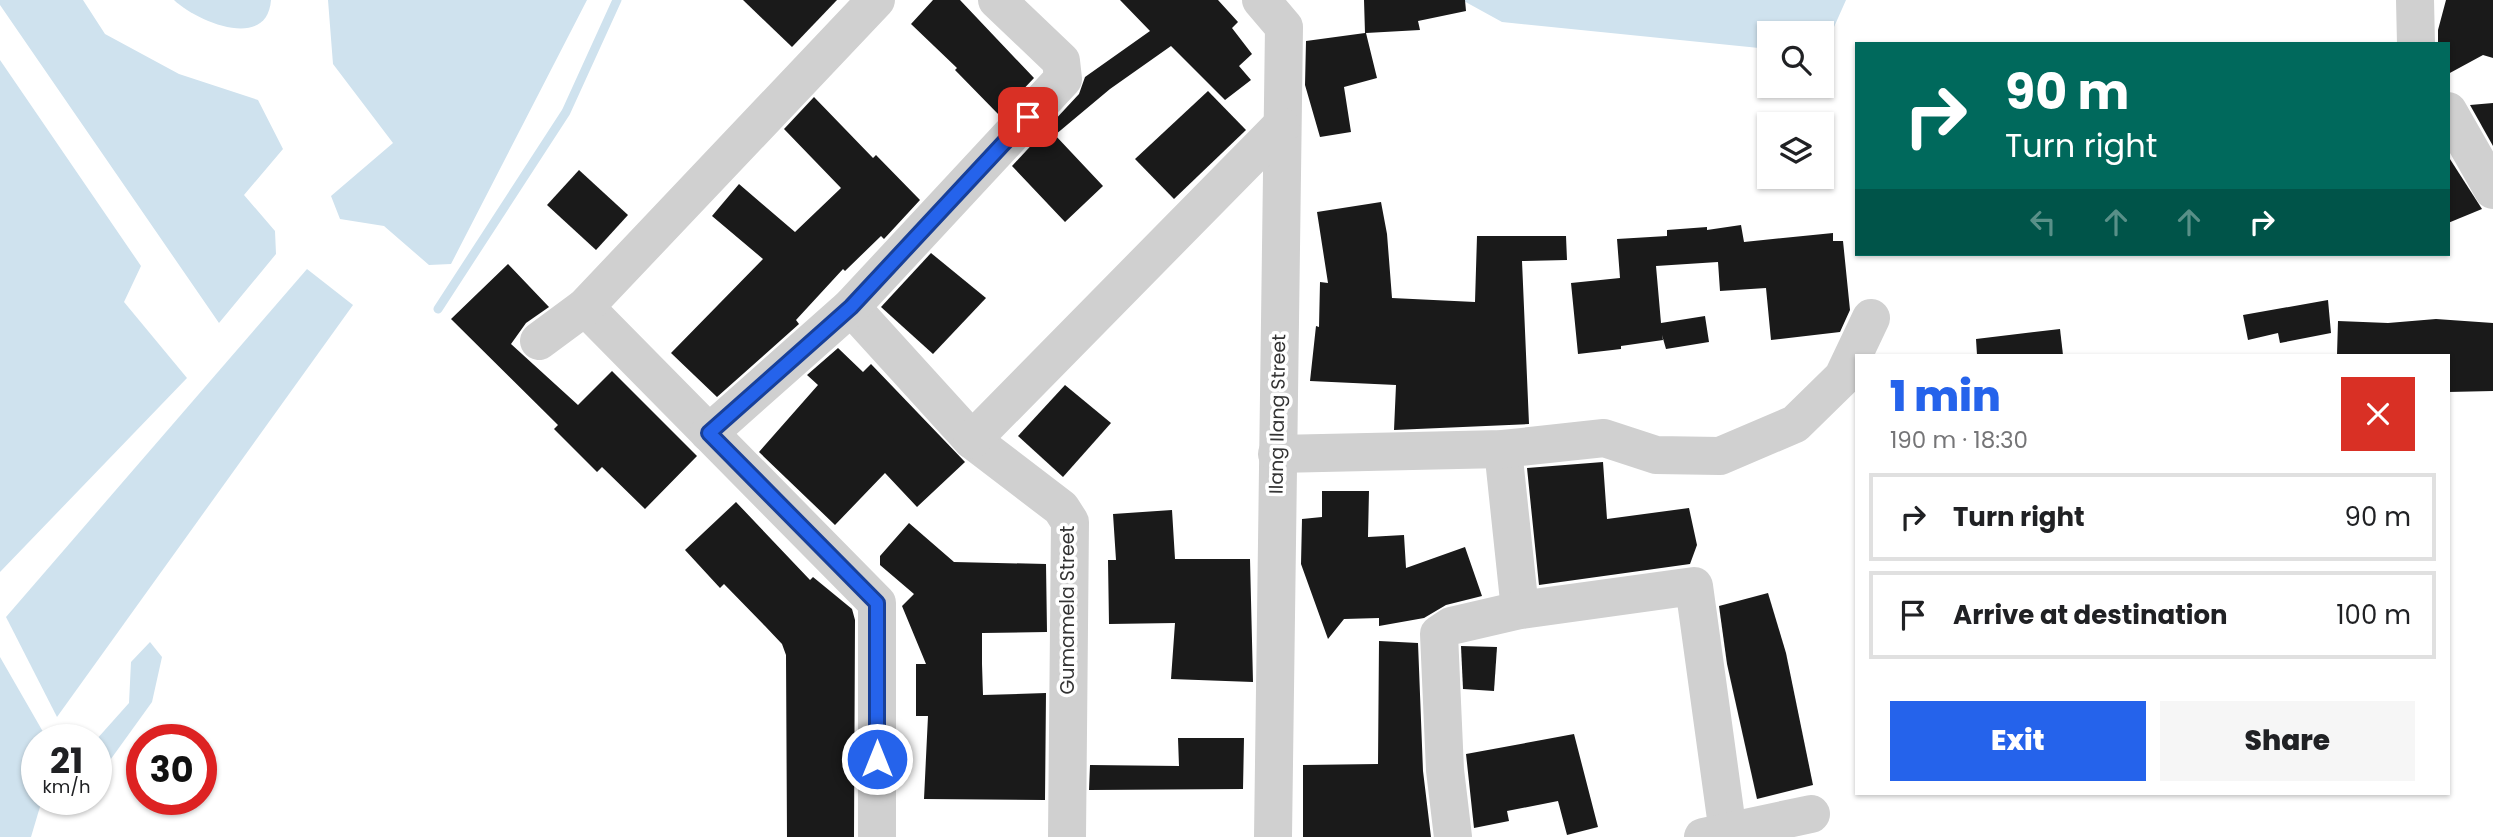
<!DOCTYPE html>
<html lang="en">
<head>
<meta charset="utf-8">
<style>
	:root { --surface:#fff; --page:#f6f6f6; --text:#202124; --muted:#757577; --line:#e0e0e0; --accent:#2563eb }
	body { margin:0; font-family:Poppins,sans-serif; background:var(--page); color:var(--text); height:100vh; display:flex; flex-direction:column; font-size:26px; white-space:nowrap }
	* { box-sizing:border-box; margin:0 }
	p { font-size:23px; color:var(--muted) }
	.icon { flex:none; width:38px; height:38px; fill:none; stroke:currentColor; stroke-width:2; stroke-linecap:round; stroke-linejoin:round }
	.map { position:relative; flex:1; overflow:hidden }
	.sheet { position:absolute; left:1855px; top:354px; width:595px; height:441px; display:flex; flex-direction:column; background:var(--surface); border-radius:0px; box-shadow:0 2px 5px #0004 }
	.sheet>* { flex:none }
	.top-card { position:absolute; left:1855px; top:42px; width:595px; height:214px; border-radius:0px; box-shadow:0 2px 5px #0004; background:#00695c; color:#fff; overflow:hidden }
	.tools { position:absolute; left:1757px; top:21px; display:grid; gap:14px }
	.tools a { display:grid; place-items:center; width:77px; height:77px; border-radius:0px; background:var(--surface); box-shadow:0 2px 5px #0004; font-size:35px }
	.speed { position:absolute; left:21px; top:724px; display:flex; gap:14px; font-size:35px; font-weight:700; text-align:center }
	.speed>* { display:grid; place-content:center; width:91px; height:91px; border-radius:50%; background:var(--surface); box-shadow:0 2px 5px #0004; line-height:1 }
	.speed small { font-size:18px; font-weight:400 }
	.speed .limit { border:10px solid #d22; background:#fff; color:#111 }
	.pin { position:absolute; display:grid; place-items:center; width:60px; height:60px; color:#fff; margin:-30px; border-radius:14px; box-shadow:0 4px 10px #0006 }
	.me { position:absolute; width:77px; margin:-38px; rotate:0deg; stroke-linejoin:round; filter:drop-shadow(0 0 5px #0008) }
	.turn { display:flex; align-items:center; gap:24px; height:147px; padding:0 35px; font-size:32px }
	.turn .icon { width:91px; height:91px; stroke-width:2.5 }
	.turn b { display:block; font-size:49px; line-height:60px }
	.lanes { display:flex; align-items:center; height:66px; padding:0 35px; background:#0003; justify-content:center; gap:35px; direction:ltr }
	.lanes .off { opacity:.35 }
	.round { display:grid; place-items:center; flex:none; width:74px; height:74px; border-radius:0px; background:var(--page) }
	.summary { display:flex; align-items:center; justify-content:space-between; height:119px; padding:0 35px }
	h1 { font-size:42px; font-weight:800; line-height:52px; color:var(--accent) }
	.primary-button { display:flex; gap:14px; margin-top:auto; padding:14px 35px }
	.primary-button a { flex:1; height:80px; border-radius:0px; background:var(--accent); color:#fff; font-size:28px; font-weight:800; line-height:80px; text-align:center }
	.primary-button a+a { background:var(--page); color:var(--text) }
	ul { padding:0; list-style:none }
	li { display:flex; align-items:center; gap:21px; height:88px; margin:0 14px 10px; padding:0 21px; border:4px solid var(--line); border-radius:0px }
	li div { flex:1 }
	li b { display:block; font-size:26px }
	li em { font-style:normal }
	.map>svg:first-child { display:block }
	.water { fill:#cfe2ee }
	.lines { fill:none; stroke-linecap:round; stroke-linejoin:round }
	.stream { stroke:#cfe2ee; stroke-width:9 }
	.building { fill:#1a1a1a }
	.minor { stroke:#d0d0d0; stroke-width:38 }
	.route-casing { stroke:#184099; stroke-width:18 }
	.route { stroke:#2563eb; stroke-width:12 }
	.labels { text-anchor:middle; stroke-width:7; stroke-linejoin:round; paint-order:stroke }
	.street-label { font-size:19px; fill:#333; stroke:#fff }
</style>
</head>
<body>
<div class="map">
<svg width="2493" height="837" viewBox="0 0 2493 837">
	<rect width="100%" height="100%" fill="#fff"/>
	<g class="water">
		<polygon points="0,0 83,0 105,34 179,74 258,100 283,149 244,195 275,231 276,254 219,323 0,5"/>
		<path d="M174 0H271C267 52 196 21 174 0Z"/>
		<polygon points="328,0 587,0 451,264 429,265 384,226 340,219 331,196 393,143 333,64"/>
		<polygon points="1462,0 1846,0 1822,54 1822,33 1769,33 1769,49 1502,22"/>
		<polygon points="0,60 141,266 124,302 187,378 0,572"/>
		<polygon points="307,269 353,305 57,717 6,617"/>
		<polygon points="150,642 162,657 152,702 108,763 96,773 96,740 129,703 131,662"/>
		<polygon points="0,657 46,737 90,740 37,740 37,800 42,800 31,837 0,837"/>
	</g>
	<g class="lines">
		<polyline class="stream" points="438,309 566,112 617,0"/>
	</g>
	<g class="building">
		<polygon points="743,0 837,0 792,47"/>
		<polygon points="933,0 960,0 1034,78 999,115 955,70 957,68 911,24"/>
		<polygon points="1120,0 1218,0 1238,22 1232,28 1252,54 1239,66 1251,80 1225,100 1171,46 1110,89 1055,135 1103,186 1065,222 1012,166 1079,94 1085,77 1150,31"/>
		<polygon points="1364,0 1465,0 1466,11 1418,21 1420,30 1366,33 1377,78 1344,87 1351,132 1320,137 1305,85 1306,41 1365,33"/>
		<polygon points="2446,0 2493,0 2493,58 2483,55 2448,74 2448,44 2438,44 2438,30"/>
		<polygon points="1208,91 1246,130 1174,199 1135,159"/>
		<polygon points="814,97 873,158 876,155 920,200 884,239 881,236 845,271 843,269 796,320 799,324 717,397 671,353 763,259 712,216 739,184 795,232 841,188 784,129"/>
		<polygon points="2493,103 2493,146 2470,105"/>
		<polygon points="2448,156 2482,209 2448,223"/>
		<polygon points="579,170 628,215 596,250 547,205"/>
		<polygon points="1381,202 1387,234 1392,298 1475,302 1477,236 1566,236 1567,260 1522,261 1529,424 1394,430 1396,385 1310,381 1316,326 1319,327 1320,282 1328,283 1317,212"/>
		<polygon points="1741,225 1744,242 1833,233 1833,241 1843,241 1850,310 1840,332 1771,340 1766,288 1720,291 1718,262 1656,266 1661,323 1705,316 1709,342 1666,349 1662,335 1663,340 1621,346 1621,349 1578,354 1571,283 1620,278 1617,239 1667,236 1667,230 1707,227 1707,230"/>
		<polygon points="931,253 986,298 933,354 881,307"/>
		<polygon points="508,264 549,307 526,323 511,344 578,405 612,371 697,456 645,509 602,467 597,472 554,429 558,425 451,319"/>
		<polygon points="2328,300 2331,333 2280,343 2278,333 2248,340 2243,315"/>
		<polygon points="2436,319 2493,323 2493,391 2448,392 2448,355 2337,355 2338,321 2388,323"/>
		<polygon points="2060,329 2063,355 1977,355 1976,339"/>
		<polygon points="838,348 863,372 871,364 965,462 917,507 885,473 835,525 759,452 818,385 807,375"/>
		<polygon points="1065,385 1111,423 1063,477 1018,436"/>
		<polygon points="1603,462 1607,519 1689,508 1697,545 1690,564 1539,585 1527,468"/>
		<polygon points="1322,491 1369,491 1368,537 1404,535 1406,568 1465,547 1482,596 1446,605 1424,618 1379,626 1379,618 1344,619 1328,639 1301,564 1302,519 1322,517"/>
		<polygon points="736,502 810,580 813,577 852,609 855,620 854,837 787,837 786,655 782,644 765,626 724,584 720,588 685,550"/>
		<polygon points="1172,510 1175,559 1250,559 1253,682 1171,679 1175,623 1109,624 1108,560 1116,560 1113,514"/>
		<polygon points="909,523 954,562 1046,564 1047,632 982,633 982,664 983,695 1046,693 1045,800 924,799 928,716 916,716 916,664 926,664 902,606 914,594 880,565 880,556"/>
		<polygon points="1768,593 1786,653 1813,785 1757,799 1727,664 1719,606"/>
		<polygon points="1379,641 1418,643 1423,771 1431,837 1303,837 1303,765 1378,764"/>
		<polygon points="1461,646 1497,647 1494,691 1463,689"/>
		<polygon points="1574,734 1598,827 1567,835 1558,801 1507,811 1509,821 1474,828 1466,754"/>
		<polygon points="1178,738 1244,738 1243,789 1089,790 1090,765 1179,766"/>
	</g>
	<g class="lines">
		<g class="minor">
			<polyline points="1261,0 1284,27 1273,837"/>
			<polyline points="2415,0 2416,44"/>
			<polyline points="2448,111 2493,190"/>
			<polyline points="585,307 877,603 877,837"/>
			<polyline points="851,307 972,440 1061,508 1070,522 1067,837"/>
			<polyline points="539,341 585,307 876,0"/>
			<polyline points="709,433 851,307 1063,79 1061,61 997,0"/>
			<polyline points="972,440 1281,126"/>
			<polyline points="1503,449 1520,610"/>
			<polyline points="1277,454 1503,449 1604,438 1656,455 1720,456 1795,424 1843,377 1871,318"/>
			<polyline points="1453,837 1445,770 1439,634 1451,626 1520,610 1694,586 1728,833"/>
			<polyline points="1703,837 1811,814"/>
		</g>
	</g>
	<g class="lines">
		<g class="route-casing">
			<polyline id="route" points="877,759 877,603 709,433 851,307 1028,117"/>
		</g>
		<use href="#route" class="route"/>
	</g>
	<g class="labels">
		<g class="street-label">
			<text transform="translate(1277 414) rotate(-89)" y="7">Ilang Ilang Street</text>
			<text transform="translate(1067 610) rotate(-90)" y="7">Gumamela Street</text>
		</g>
	</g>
</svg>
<div class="tools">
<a><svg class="icon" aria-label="search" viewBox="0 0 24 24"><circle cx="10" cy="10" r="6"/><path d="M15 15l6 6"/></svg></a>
<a><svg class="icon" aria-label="layers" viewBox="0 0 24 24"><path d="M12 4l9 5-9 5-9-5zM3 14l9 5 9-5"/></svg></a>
</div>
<div class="speed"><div>21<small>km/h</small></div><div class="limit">30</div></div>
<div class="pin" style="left:1028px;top:117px;background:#d93025"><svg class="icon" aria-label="arrive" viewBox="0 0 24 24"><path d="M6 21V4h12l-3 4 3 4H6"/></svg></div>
<svg class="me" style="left:877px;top:759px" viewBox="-20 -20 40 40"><circle r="17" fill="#2563eb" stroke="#fff" stroke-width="3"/><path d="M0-11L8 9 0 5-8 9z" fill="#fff"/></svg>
<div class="top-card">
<div class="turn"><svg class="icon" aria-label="right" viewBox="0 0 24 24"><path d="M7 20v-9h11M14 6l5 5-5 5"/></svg><div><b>90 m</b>Turn right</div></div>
<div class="lanes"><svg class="icon off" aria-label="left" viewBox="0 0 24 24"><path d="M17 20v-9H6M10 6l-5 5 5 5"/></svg><svg class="icon off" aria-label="ahead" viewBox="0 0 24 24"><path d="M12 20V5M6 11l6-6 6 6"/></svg><svg class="icon off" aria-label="ahead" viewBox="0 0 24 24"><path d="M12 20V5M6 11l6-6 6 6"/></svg><svg class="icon" aria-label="right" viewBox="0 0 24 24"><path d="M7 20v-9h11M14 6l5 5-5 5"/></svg></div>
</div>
<section class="sheet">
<div class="summary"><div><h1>1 min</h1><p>190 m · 18:30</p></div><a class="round" style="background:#d93025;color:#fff"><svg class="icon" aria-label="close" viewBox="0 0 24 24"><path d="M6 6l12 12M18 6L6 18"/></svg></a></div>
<ul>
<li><svg class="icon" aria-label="right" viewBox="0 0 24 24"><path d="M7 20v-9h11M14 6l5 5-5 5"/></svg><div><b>Turn right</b></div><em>90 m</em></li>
<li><svg class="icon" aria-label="arrive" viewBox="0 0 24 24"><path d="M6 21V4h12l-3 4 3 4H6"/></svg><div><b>Arrive at destination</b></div><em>100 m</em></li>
</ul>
<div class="primary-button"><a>Exit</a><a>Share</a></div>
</section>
</div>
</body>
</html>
